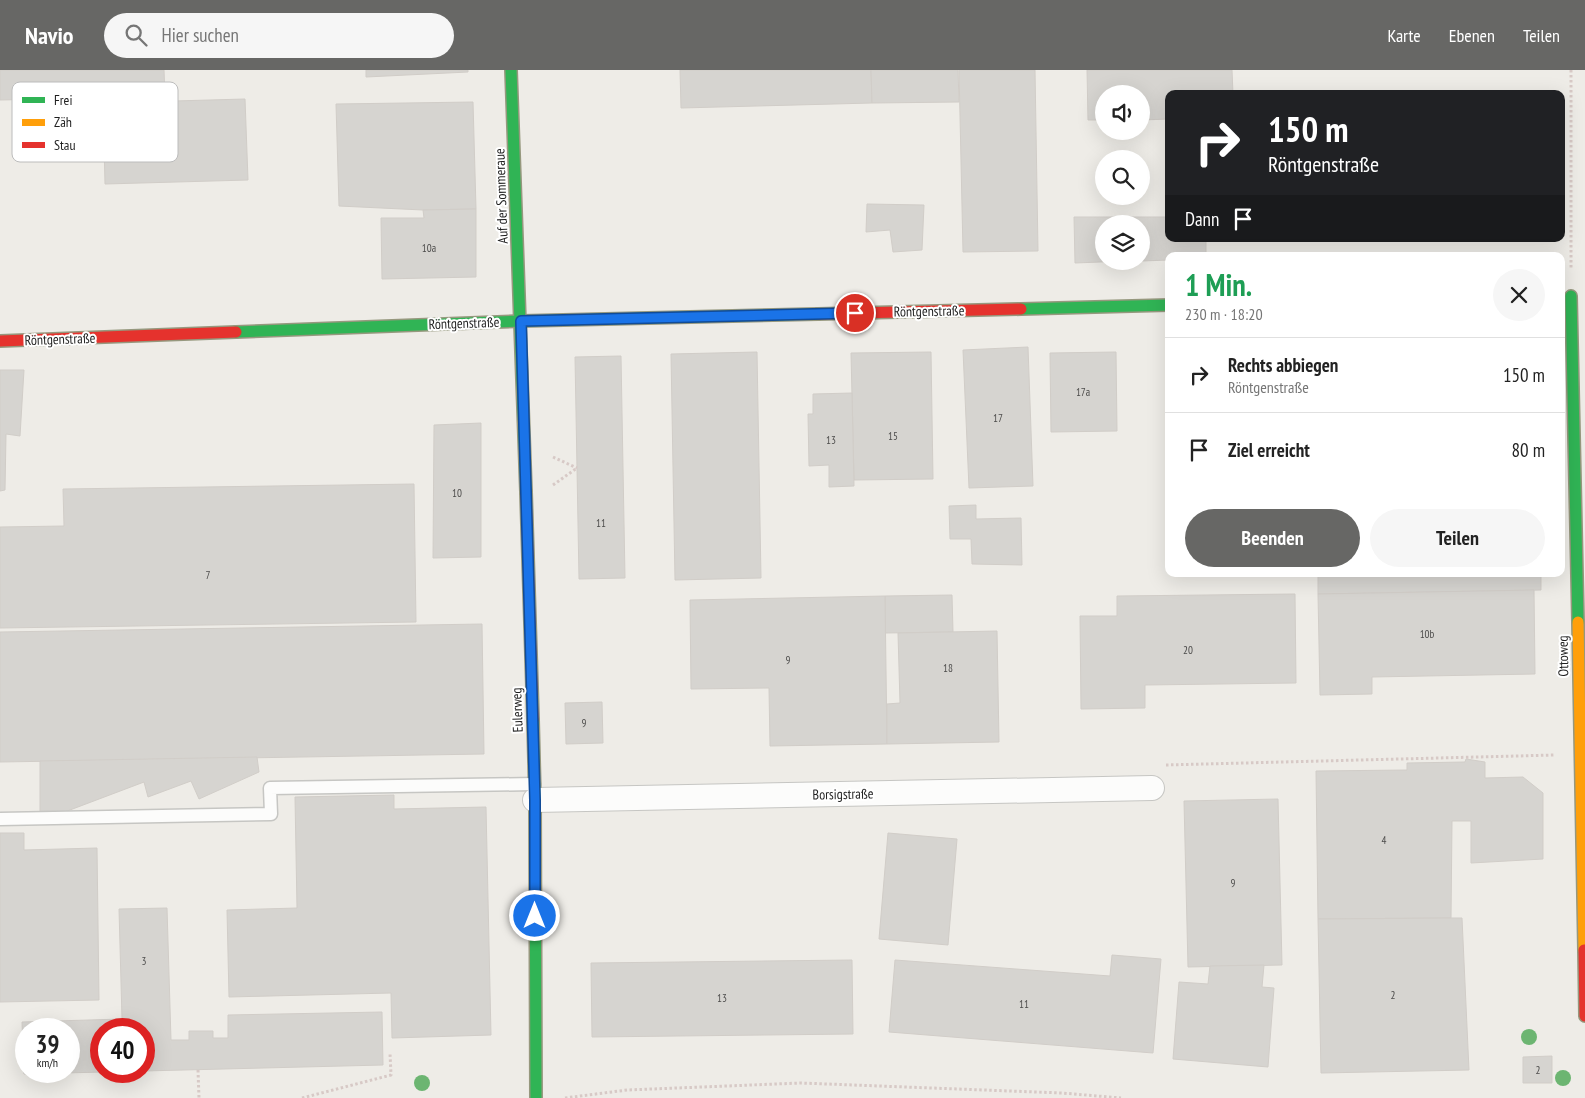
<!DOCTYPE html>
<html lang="de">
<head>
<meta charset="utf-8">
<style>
	:root { --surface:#fff; --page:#f6f6f6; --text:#222; --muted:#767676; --line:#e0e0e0; --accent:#676765 }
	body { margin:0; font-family:"PT Sans Narrow",sans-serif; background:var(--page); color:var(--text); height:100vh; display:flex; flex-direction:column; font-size:19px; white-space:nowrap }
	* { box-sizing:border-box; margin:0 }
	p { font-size:16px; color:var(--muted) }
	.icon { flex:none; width:28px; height:28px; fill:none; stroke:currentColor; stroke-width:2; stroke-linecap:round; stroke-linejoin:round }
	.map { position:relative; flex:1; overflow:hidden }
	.drawer { position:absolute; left:1165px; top:182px; width:400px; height:325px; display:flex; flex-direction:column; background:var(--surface); border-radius:10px; box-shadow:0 5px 20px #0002 }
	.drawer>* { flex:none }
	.top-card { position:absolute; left:1165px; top:20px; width:400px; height:152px; border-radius:10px; box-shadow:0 5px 20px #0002; background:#202124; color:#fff; overflow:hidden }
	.buttons { position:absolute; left:1095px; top:15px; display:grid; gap:10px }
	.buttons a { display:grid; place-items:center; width:55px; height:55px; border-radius:50%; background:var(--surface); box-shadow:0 5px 20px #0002; font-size:25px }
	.speed { position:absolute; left:15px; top:948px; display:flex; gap:10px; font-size:25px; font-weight:700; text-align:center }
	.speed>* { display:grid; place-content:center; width:65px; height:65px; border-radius:50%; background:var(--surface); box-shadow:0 5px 20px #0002; line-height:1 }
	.speed small { font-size:12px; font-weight:400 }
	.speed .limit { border:8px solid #d22; background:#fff; color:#111 }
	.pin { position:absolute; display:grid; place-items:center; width:42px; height:42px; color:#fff; margin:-21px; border:2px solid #fff; border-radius:50%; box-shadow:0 1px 5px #0007 }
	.me { position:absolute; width:55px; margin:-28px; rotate:0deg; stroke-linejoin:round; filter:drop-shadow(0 0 4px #0008) }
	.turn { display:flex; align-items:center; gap:18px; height:105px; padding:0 20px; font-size:22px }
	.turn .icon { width:65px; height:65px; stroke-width:2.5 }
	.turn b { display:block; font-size:35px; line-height:42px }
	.then { display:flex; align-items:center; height:48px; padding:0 20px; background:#0003; gap:10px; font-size:19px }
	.round { display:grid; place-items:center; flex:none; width:52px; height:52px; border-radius:26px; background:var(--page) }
	.overview { display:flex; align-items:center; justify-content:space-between; height:85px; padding:0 20px }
	h1 { font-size:30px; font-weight:700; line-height:38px; color:#1e9e55 }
	.primary-button { display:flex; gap:10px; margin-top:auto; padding:10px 20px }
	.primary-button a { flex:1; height:58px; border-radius:30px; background:var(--accent); color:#fff; font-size:20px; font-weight:700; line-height:58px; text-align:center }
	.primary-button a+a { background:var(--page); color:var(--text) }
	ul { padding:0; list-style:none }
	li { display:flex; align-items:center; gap:15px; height:75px; padding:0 20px; border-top:1px solid var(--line) }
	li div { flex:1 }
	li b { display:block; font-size:19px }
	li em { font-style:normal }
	header { display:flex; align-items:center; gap:30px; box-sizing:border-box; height:70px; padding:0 25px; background:var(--accent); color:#fff }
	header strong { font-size:24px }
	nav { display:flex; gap:28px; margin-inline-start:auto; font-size:18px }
	.search { width:350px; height:45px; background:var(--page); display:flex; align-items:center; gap:12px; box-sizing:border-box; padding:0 18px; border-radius:28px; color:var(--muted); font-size:19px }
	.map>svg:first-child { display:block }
	.building { fill:#d6d4d0; stroke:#d1cdc8; fill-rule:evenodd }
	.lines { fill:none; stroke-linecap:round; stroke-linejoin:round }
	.lane-casing { stroke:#c6c6c3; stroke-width:15 }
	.street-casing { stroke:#c6c6c3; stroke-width:26 }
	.fast-casing { stroke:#96987e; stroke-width:14 }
	.slow-casing { stroke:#96987e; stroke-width:14 }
	.jam-casing { stroke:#96987e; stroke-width:14 }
	.path { stroke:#d7c9c6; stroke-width:3; stroke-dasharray:2.5 2.5; stroke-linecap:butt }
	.lane { stroke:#fcfcfb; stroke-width:12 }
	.street { stroke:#fcfcfb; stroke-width:24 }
	.fast { stroke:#30b455; stroke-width:11 }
	.slow { stroke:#ff9f0a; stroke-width:11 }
	.jam { stroke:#e5322d; stroke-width:11 }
	.tree { fill:#6cb571 }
	.route-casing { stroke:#114b97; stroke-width:12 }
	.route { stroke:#1a73e8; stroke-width:9 }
	.labels { text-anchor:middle; stroke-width:4; stroke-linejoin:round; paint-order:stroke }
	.number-label { font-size:11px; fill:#4d4c4b }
	.street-label { font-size:14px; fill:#1f1f1f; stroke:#fff }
	.key { fill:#fff; stroke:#bcbcbc; stroke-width:1 }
	.key-label { font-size:14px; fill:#1f1f1f }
</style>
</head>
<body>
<header>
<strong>Navio</strong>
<div class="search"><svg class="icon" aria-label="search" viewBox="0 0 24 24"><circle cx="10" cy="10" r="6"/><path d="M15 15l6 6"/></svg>Hier suchen</div>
<nav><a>Karte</a><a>Ebenen</a><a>Teilen</a></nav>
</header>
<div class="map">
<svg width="1585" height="1028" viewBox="0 0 1585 1028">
	<rect width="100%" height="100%" fill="#eeece7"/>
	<g class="building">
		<polygon points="0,0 164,0 165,27 0,30"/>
		<polygon points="366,0 468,0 468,2 366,7"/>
		<polygon points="680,0 871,0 872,33 681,38"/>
		<polygon points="871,0 958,0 959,32 872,33"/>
		<polygon points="959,0 1035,0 1038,181 963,182"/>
		<polygon points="1087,0 1232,0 1233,24 1169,24 1169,49 1141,50 1141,24 1104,24 1104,50 1088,50"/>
		<polygon points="245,29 248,110 105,114 103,33"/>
		<polygon points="473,32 476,139 423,140 339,136 336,34"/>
		<polygon points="867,134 924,135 922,180 893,182 890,160 866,162"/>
		<polygon points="476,139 476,207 382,209 381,148 424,148 423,140"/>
		<polygon points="1074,147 1169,147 1169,169 1206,169 1206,186 1169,186 1169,190 1141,191 1141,154 1104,154 1104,191 1125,191 1075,193"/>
		<polygon points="1028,277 1033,416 969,418 963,280"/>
		<polygon points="757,282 761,508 675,510 671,284"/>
		<polygon points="931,282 933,409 854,410 851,283"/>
		<polygon points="1116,282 1117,361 1051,362 1050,283"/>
		<polygon points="621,286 625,508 579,509 575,287"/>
		<polygon points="0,300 24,300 20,366 6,364 5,420 0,421"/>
		<polygon points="852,323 854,416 829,417 829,395 809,396 808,344 813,344 813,324"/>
		<polygon points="481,353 481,487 433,488 434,355"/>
		<polygon points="414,414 416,552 0,558 0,457 64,456 63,419"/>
		<polygon points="976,435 976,449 1021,448 1022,495 972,494 971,469 950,469 949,436"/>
		<polygon points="1318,504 1541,504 1541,520 1318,524"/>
		<polygon points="1534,520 1535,604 1372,607 1372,624 1320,625 1318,524"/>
		<polygon points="1295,524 1296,613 1145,615 1145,638 1081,639 1080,546 1117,546 1117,526"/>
		<polygon points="952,525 953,562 885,563 885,526"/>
		<polygon points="885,526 887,674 770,676 769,618 691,619 690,530"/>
		<polygon points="482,554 484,684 0,692 0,562"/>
		<polygon points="997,561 999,672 887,674 887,634 900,633 898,563"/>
		<polygon points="602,632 603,673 566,674 565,633"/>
		<polygon points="257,687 259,702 199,729 191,711 148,727 144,712 62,743 40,744 40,691"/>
		<polygon points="1466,689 1485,692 1485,708 1523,707 1543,723 1543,789 1471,793 1471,751 1452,751 1451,848 1318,849 1316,701 1407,700 1407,693 1465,692"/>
		<polygon points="394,725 394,739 486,737 491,965 392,968 391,923 229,927 227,840 297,838 295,727"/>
		<polygon points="1278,729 1282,895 1188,897 1184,731"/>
		<polygon points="0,763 24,763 24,780 97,778 99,930 0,932"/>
		<polygon points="888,763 957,769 948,875 879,869"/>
		<path d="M167 838 171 970H189V961H213V968H228V945L382 942 383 995 24 1004 22 952 122 949 119 839ZM26 959H69V1001H26ZM101 959H144V1001H101Z"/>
		<polygon points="1451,848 1462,848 1469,1000 1321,1003 1318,849"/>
		<polygon points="1112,885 1161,889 1153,983 889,962 895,890 1110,906"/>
		<polygon points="852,890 853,964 592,967 591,893"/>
		<polygon points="1264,895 1262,917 1274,918 1268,997 1173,989 1179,912 1208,914 1210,896"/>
		<polygon points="1552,986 1552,1013 1523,1013 1523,987"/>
	</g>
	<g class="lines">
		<g class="lane-casing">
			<polyline id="lane" points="0,749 271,744 270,718 534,714"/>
		</g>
		<g class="street-casing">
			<polyline id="street" points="535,730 1152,718"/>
		</g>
		<g class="fast-casing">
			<g id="fast">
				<polyline points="511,0 526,422"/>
				<polyline points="1571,226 1578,552"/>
				<polyline points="1021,239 1169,235"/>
				<polyline points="236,262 521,251 818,244"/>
				<polyline points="533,650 535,730 536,1028"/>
			</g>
		</g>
		<g class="slow-casing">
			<polyline id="slow" points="1578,552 1584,880"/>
		</g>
		<g class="jam-casing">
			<g id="jam">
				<polyline points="818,244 1021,239"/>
				<polyline points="0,271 236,262"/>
				<polyline points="526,422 533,650"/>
				<polyline points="1584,880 1585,946"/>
			</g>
		</g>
		<g class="path">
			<polyline points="1571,0 1571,200"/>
			<polyline points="553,387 577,398"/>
			<polyline points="553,415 577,398"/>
			<polyline points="1166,695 1555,685"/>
			<polyline points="198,1000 199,1028"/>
			<polyline points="302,1028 391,1005 390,983"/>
			<polyline points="565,1028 627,1020 801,1013 1062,1023 1121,1028"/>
		</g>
		<use href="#lane" class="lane"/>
		<use href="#street" class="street"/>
		<use href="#fast" class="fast"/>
		<use href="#slow" class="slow"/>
		<use href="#jam" class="jam"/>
	</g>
	<g class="tree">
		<circle cx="1529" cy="967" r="8"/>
		<circle cx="1563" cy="1008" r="8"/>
		<circle cx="422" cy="1013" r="8"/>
	</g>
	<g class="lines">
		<g class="route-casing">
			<polyline id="route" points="535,846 535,730 521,251 855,243"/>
		</g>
		<use href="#route" class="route"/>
	</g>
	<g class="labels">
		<g class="number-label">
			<text x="429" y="182">10a</text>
			<text x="1083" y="326">17a</text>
			<text x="998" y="352">17</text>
			<text x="893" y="370">15</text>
			<text x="831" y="374">13</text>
			<text x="457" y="427">10</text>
			<text x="601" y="457">11</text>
			<text x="208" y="509">7</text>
			<text x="1427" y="568">10b</text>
			<text x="1188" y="584">20</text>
			<text x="788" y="594">9</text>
			<text x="948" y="602">18</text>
			<text x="584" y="657">9</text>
			<text x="1384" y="774">4</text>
			<text x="1233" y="817">9</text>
			<text x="144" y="895">3</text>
			<text x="1393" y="929">2</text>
			<text x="722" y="932">13</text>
			<text x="1024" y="938">11</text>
			<text x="1538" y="1004">2</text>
		</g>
		<g class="street-label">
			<text transform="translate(501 126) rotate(-92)" y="5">Auf der Sommeraue</text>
			<text transform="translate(929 241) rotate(-1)" y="5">Röntgenstraße</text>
			<text transform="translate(464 253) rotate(-2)" y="5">Röntgenstraße</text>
			<text transform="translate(60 269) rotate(-2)" y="5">Röntgenstraße</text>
			<text transform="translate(1563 586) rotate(-91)" y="5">Ottoweg</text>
			<text transform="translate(517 640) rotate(-92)" y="5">Eulerweg</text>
			<text transform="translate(843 724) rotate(-1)" y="5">Borsigstraße</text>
		</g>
	</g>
	<rect x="12" y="12" width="166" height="80" rx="8" class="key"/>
	<rect x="22" y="27" width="23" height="6" fill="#30b455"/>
	<rect x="22" y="49" width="23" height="7" fill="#ff9f0a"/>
	<rect x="22" y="72" width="23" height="6" fill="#e5322d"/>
	<g class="key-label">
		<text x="54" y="35">Frei</text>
		<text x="54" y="57">Zäh</text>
		<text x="54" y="80">Stau</text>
	</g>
</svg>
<div class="buttons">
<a><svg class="icon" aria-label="sound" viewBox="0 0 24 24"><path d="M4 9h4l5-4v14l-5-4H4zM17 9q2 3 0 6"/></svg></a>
<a><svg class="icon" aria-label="search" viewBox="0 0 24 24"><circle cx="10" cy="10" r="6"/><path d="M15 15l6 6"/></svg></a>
<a><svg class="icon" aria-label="layers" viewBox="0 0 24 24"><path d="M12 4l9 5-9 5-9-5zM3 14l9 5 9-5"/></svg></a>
</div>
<div class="speed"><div>39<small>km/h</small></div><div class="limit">40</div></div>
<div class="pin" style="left:855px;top:243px;background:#d93025"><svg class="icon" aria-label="arrive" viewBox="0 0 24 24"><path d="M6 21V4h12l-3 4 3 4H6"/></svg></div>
<svg class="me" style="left:535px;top:846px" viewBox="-20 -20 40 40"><circle r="17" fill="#1a73e8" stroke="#fff" stroke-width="3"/><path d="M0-11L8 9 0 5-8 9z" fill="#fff"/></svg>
<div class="top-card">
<div class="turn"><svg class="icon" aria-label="right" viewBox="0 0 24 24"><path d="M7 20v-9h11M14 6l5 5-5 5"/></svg><div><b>150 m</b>Röntgenstraße</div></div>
<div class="then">Dann<svg class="icon" aria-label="arrive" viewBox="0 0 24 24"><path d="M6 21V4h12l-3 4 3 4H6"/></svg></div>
</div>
<section class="drawer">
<div class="overview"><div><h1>1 Min.</h1><p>230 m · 18:20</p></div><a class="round"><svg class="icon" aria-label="close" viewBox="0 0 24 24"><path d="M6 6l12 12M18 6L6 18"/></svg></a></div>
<ul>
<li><svg class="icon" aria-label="right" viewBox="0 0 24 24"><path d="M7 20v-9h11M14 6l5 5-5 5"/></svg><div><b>Rechts abbiegen</b><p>Röntgenstraße</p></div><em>150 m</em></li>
<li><svg class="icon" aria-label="arrive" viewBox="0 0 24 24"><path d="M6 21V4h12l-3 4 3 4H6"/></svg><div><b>Ziel erreicht</b></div><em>80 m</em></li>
</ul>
<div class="primary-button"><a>Beenden</a><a>Teilen</a></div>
</section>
</div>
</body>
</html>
